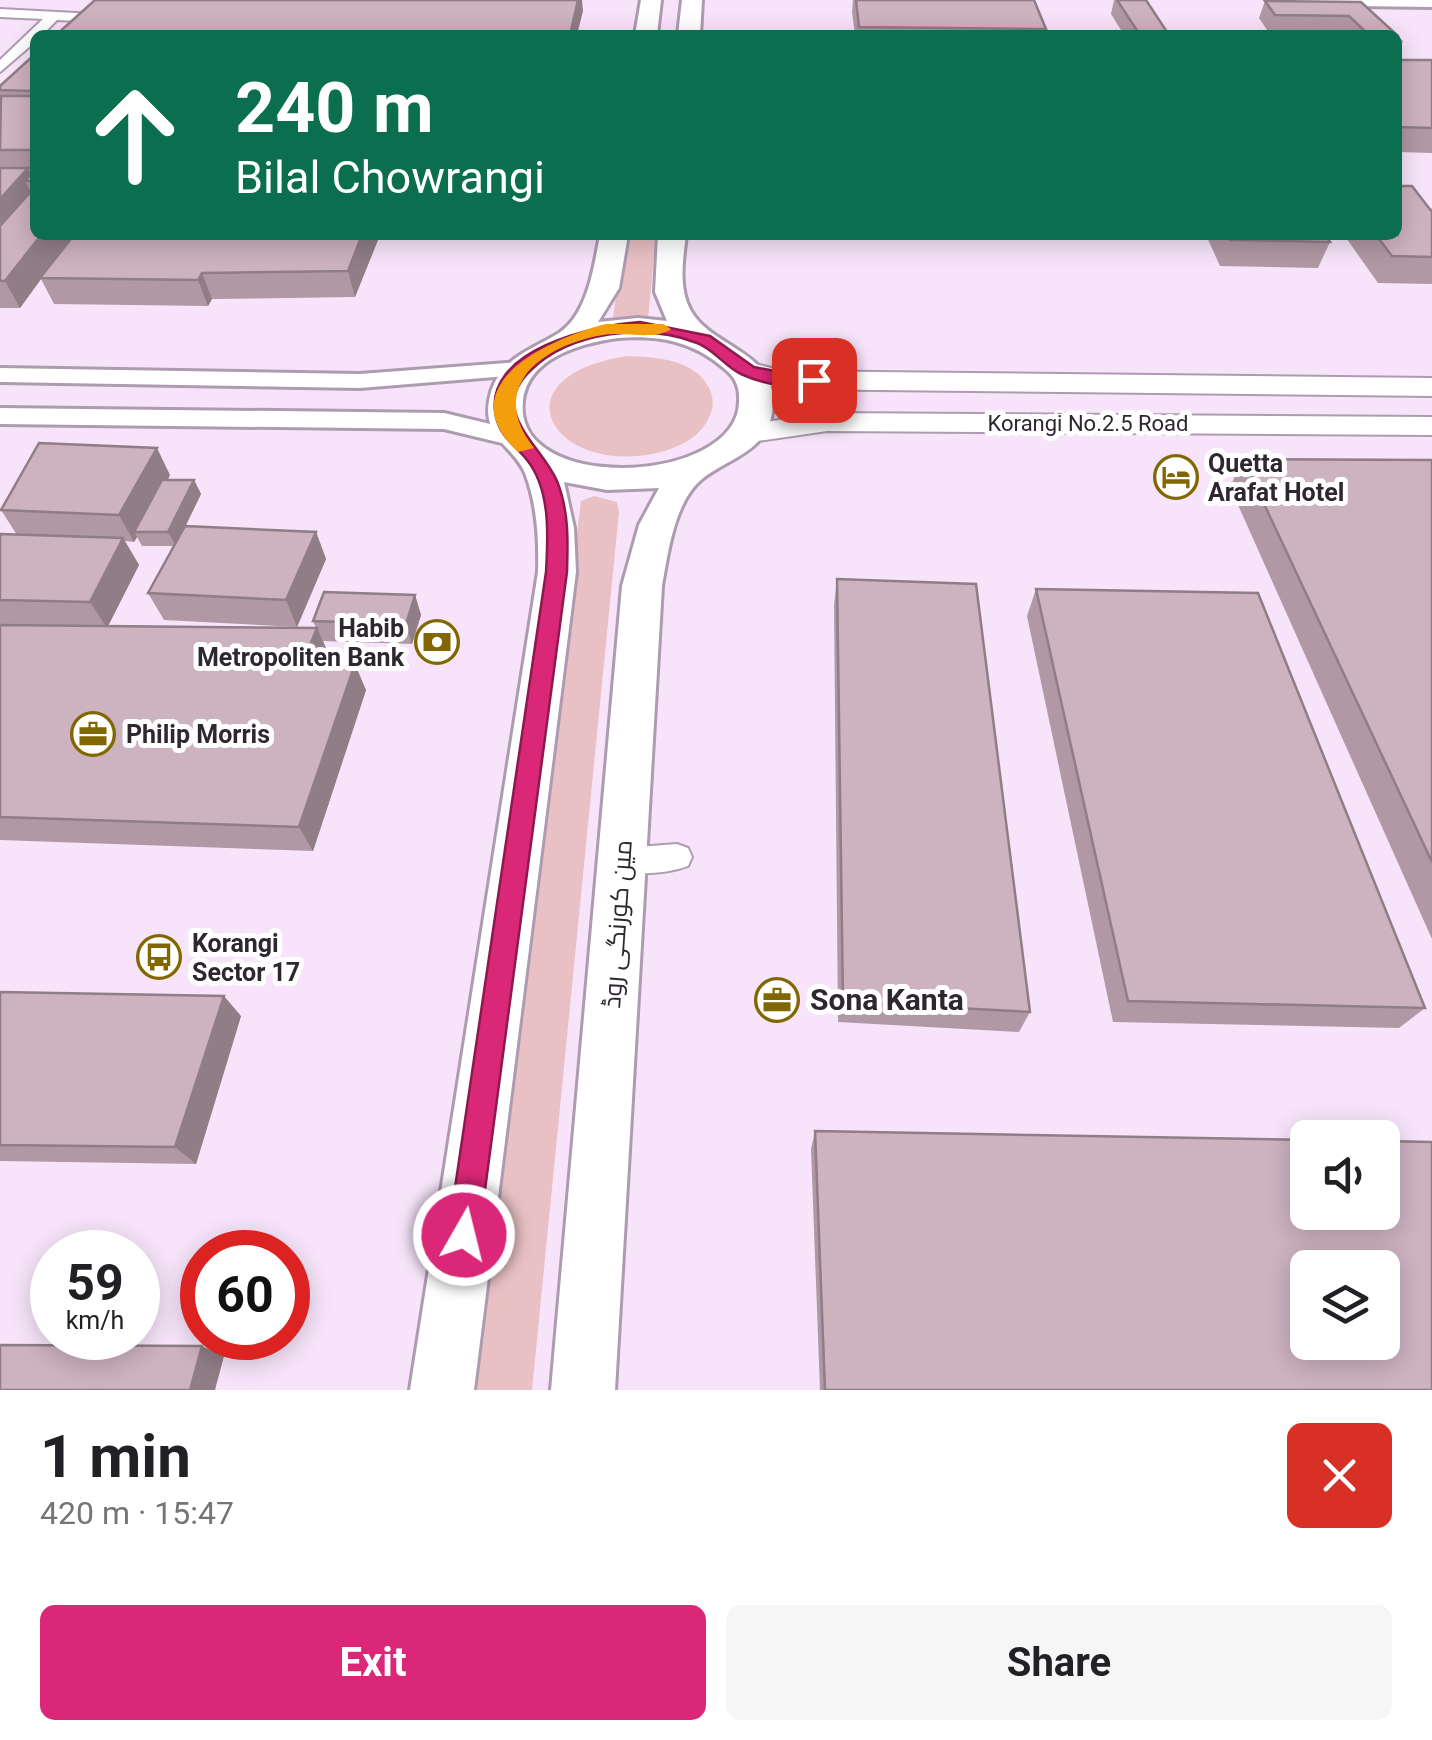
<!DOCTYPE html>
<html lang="en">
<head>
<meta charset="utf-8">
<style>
	:root { --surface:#fff; --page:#f6f6f6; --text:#202124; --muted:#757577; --accent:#db2777 }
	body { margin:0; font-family:Roboto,Cairo,sans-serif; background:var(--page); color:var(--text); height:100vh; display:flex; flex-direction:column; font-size:38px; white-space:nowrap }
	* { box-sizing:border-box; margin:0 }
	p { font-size:32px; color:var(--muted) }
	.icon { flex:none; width:55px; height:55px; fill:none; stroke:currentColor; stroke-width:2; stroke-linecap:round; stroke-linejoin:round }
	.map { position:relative; height:1390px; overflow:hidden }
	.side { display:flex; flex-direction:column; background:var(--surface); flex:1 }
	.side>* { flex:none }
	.banner { position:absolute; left:30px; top:30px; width:1372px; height:210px; border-radius:15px; box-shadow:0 5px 25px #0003; background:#0b6e4f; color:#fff; overflow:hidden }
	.controls { position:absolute; left:1290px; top:1120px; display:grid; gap:20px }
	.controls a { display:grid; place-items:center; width:110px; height:110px; border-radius:15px; background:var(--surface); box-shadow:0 5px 25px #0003; font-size:50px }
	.speed { position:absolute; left:30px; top:1230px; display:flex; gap:20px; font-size:50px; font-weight:700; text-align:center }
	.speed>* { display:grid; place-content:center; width:130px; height:130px; border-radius:50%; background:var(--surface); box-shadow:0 5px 25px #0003; line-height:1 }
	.speed small { font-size:25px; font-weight:400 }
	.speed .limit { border:15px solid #d22; background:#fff; color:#111 }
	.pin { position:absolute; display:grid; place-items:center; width:85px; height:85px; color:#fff; margin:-42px; border-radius:20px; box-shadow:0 5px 15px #0006 }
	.me { position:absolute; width:110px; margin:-55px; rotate:8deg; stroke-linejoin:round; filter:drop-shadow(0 0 8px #0008) }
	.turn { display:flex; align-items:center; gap:35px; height:210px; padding:0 40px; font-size:45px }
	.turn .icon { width:130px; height:130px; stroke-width:2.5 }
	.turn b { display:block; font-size:70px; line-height:85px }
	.round { display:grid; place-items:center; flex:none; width:105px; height:105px; border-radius:15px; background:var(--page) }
	.headline { display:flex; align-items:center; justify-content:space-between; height:170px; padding:0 40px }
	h1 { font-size:60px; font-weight:700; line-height:75px }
	.primary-button { display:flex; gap:20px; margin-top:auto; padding:20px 40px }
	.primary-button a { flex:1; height:115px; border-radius:15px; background:var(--accent); color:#fff; font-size:40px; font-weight:700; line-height:115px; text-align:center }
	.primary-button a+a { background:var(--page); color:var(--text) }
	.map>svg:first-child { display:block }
	.green { fill:#e9c1c4 }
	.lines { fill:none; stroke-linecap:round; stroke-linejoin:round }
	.minor-casing { stroke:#ad9bb0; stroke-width:4 }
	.tertiary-casing { stroke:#ad9bb0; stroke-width:6 }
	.secondary-casing { stroke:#ad9bb0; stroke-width:4 }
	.primary-casing { stroke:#ad9bb0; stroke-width:6 }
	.minor { fill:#fff; fill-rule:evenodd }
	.tertiary { fill:#fff; fill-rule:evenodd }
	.secondary { fill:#fff; fill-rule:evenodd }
	.primary { fill:#fff; fill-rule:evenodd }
	.wall { fill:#b099a4 }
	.shaded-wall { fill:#907d86 }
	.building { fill:#cdb2bf; stroke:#907d86; stroke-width:2.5; fill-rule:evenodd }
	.route { fill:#db2777; stroke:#8e194d; stroke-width:2.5 }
	.slow { fill:#f59e0b }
	.labels { text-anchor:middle; stroke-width:10; stroke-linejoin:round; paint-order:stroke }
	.far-street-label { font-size:22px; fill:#2e2730; stroke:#fff }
	.poi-label { font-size:25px; font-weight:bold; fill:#2e2730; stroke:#fff; text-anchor:start }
	.street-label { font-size:25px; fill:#2e2730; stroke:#fff }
	.near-poi-label { font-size:30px; font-weight:bold; fill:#2e2730; stroke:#fff; text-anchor:start }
</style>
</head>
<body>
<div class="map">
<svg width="1432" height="1390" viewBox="0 0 1432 1390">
	<rect width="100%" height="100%" fill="#f7e4fa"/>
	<g class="green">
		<polygon points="625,235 656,235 648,320 613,317"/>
		<path d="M627 356C655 357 695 359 709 388 717 404 711 417 701 430 691 441 675 448 661 452 553 479 492 377 627 356Z"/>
		<polygon points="594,496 617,502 619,512 532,1390 471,1390 581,501"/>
	</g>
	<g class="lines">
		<g class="minor-casing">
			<g id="minor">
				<polygon points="0,9 95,14 102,18 95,22 57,20 42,35 35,35 35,42 0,72 0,60 43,19 0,17"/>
				<path d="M677 844 688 848 692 857 688 866C667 874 632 876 611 869L607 859 611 849Z"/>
			</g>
		</g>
		<g class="tertiary-casing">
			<g id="tertiary">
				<polygon points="1272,0 1432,0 1432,7 1280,5"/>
				<polygon points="521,362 530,364 533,369 530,374 360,388 0,382 0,368 360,374"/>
				<polygon points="0,408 444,413 523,432 527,438 514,446 444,429 0,424"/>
			</g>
		</g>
		<g class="secondary-casing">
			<g id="secondary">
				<polygon points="747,362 784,371 1432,378 1432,396 784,389 737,377 733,371"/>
				<polygon points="827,413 1432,417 1432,435 827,431 744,443 729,434 744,425"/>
			</g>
		</g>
		<g class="primary-casing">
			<g id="primary">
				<polygon points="641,0 661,0 657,35 635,35"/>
				<polygon points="682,0 702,0 700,35 678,35"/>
				<path d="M600 235H628L619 288 598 322 638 318 667 321 655 292 658 235H686C683 259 678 288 691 311 712 348 775 351 773 405 770 452 729 457 702 479 674 502 668 553 662 586L615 1390H551L622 586 639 525 659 488 607 490 564 482 574 528 576 572 474 1390H410L538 572C539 538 537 504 525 473 512 443 478 437 491 392 502 357 532 350 559 333 588 314 594 266 600 235ZM618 338C659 335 693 341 725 369 736 378 740 388 739 402 737 485 512 495 523 401 528 357 582 343 618 338Z"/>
			</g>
		</g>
		<use href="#minor" class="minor"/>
		<use href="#tertiary" class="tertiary"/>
		<use href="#secondary" class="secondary"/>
		<use href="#primary" class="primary"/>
	</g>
	<g class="wall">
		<polygon points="853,0 1034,0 1046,29 1045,35 855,35 852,12"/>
		<polygon points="1114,0 1146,0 1169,35 1124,35 1111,14"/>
		<polygon points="1265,1 1361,2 1397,35 1269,33 1259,18"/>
		<polygon points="1398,36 1403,41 1398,54"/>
		<polygon points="35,54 35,235 380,235 355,297 212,299 208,306 54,304 41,279 20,308 0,308 0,86"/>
		<polygon points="1398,60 1432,60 1432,153 1398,152"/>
		<polygon points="1432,208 1432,284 1378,283 1344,235 1398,235"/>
		<polygon points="1206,235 1326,235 1330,242 1318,268 1220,266"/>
		<polygon points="1243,459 1432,460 1432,939 1230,487"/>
		<polygon points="170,475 168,480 194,480 201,494 184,528 316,532 326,559 297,627 164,620 148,593 174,546 142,546 137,537 134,542 125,541 139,565 108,626 316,628 313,621 415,595 421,615 412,644 323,641 329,655 326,662 366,690 313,851 0,840 0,534 17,535 1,510"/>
		<polygon points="837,579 1030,1012 1019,1032 838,1022 834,605"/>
		<polygon points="1036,589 1425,1008 1399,1028 1113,1022 1027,616"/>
		<polygon points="0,992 241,1016 196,1164 0,1161"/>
		<polygon points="815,1131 1432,1390 820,1390 811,1149"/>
	</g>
	<g class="shaded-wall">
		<polygon points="578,0 582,0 583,11 577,35 570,35"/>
		<polygon points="28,168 34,181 25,181 35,200 0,240 0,199"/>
		<polygon points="41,235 73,235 20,308 5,281"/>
		<polygon points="362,235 380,235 355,297 348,271"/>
		<polygon points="202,273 212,299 208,306 198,280"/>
		<polygon points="157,448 170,475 139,532 134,532 137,537 134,542 119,515"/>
		<polygon points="194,480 201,494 176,546 168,532"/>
		<polygon points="316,532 326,559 297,627 286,600"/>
		<polygon points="123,538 139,565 107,628 90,602"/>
		<polygon points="415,595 421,615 412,644 406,624"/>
		<polygon points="317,628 329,655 316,686 304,660"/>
		<polygon points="355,664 366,690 313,851 299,827"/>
		<polygon points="224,996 241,1016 196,1164 175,1147"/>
		<polygon points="202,1346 224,1356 215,1390 190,1390"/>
	</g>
	<g class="building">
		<polygon points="95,0 578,0 570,35 56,35"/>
		<polygon points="856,0 1034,0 1046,29 859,27"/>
		<polygon points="1117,0 1146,0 1169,35 1140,35"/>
		<polygon points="1265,1 1361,2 1397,35 1369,35 1349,16 1275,15"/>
		<polygon points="35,54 35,86 30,91 0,90 0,86"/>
		<polygon points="1398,60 1432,60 1432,128 1398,127"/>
		<polygon points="1,96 35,96 35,150 0,150"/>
		<polygon points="0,168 28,168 0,199"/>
		<polygon points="35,170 35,181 25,181"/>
		<polygon points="1398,186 1412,186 1432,212 1432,257 1392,256 1376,235 1398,235"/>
		<polygon points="35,187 35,235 41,235 5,281 0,281 0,226"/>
		<polygon points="74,235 362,235 348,271 202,273 198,280 40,278"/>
		<polygon points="1228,235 1326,235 1330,242 1230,240"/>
		<polygon points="39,443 157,448 119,515 1,510"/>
		<polygon points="1243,459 1432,460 1432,862"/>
		<polygon points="162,480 194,480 168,532 134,532"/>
		<polygon points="185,526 316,532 286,600 148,593"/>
		<polygon points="0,534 123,538 90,602 0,600"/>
		<polygon points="837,579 976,584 1030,1012 843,1002"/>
		<polygon points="1036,589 1258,593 1425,1008 1128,1001"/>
		<polygon points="324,592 415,595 406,624 313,621"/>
		<polygon points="0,625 317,628 304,660 355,664 299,827 0,817"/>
		<polygon points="0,992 224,996 175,1147 0,1145"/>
		<path d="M815 1131 1308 1140V1212H1382V1141L1432 1142V1390H825ZM1308 1268H1382V1342H1308Z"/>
		<polygon points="0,1345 202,1346 190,1390 0,1390"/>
	</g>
	<path class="route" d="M640 322 710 336 754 367 822 380C805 394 760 383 741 374 725 367 714 349 697 343 646 323 572 331 531 370 487 411 541 444 557 481 569 511 568 541 567 572L479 1235 475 1246 464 1251 452 1246 448 1235 546 572C548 537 551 490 527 460 515 445 501 438 496 417 481 350 594 325 640 322Z"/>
	<path class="slow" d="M606 324H663L671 329C655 341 623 331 603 335 542 345 486 387 534 448L518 452C446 385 551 338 606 324Z"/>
	<defs>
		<g id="hotel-ring" transform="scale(2.25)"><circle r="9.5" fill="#fff" stroke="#826600" stroke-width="1.5"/><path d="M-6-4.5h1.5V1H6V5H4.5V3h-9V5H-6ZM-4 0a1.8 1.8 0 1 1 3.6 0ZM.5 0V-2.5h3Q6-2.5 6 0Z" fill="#826600"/></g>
		<g id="bank-ring" transform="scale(2.25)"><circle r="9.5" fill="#fff" stroke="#826600" stroke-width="1.5"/><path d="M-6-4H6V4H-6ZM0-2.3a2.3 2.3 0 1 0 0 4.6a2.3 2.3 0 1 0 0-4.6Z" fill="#826600"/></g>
		<g id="office-ring" transform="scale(2.25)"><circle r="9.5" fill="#fff" stroke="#826600" stroke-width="1.5"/><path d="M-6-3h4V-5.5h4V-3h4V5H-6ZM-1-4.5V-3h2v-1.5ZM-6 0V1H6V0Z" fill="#826600"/></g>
		<g id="bus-ring" transform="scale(2.25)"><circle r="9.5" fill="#fff" stroke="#826600" stroke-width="1.5"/><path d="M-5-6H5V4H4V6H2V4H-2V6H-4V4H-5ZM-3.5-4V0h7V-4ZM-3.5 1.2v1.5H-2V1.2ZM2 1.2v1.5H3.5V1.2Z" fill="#826600"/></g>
	</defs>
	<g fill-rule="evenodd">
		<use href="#hotel-ring" x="1176" y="477"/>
		<use href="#bank-ring" x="437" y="642"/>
		<use href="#office-ring" x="93" y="734"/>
		<use href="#bus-ring" x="159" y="957"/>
		<use href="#office-ring" x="777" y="1000"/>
	</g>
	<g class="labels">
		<g class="far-street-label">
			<text x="1088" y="431">Korangi No.2.5 Road</text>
		</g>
		<g class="poi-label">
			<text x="1208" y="472">Quetta<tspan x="1208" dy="29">Arafat Hotel</tspan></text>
			<text x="404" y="637" text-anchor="end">Habib<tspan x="404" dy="29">Metropoliten Bank</tspan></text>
			<text x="126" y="743">Philip Morris</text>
			<text x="192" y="952">Korangi<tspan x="192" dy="29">Sector 17</tspan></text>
		</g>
		<g class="street-label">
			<text transform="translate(617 924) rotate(-86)" y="9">مین کورنگی روڈ</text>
		</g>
		<g class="near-poi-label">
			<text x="810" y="1010">Sona Kanta</text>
		</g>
	</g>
</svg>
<div class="controls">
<a><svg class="icon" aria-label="sound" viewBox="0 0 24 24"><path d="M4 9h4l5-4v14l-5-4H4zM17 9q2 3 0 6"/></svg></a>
<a><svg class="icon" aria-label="layers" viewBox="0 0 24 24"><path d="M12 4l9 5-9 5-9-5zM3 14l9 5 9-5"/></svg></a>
</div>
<div class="speed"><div>59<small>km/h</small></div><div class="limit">60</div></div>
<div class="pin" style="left:814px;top:380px;background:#d93025"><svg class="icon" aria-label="arrive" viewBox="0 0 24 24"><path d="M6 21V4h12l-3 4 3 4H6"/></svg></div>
<svg class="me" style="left:464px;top:1235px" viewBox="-20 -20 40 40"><circle r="17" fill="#db2777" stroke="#fff" stroke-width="3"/><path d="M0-11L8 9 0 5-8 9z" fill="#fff"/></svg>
<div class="banner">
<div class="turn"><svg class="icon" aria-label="ahead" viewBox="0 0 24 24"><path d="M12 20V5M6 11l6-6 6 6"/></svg><div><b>240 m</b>Bilal Chowrangi</div></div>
</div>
</div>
<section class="side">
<div class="headline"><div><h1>1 min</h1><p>420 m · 15:47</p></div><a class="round" style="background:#d93025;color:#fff"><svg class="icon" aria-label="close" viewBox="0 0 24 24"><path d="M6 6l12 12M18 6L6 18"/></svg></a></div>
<div class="primary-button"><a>Exit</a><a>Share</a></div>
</section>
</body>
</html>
